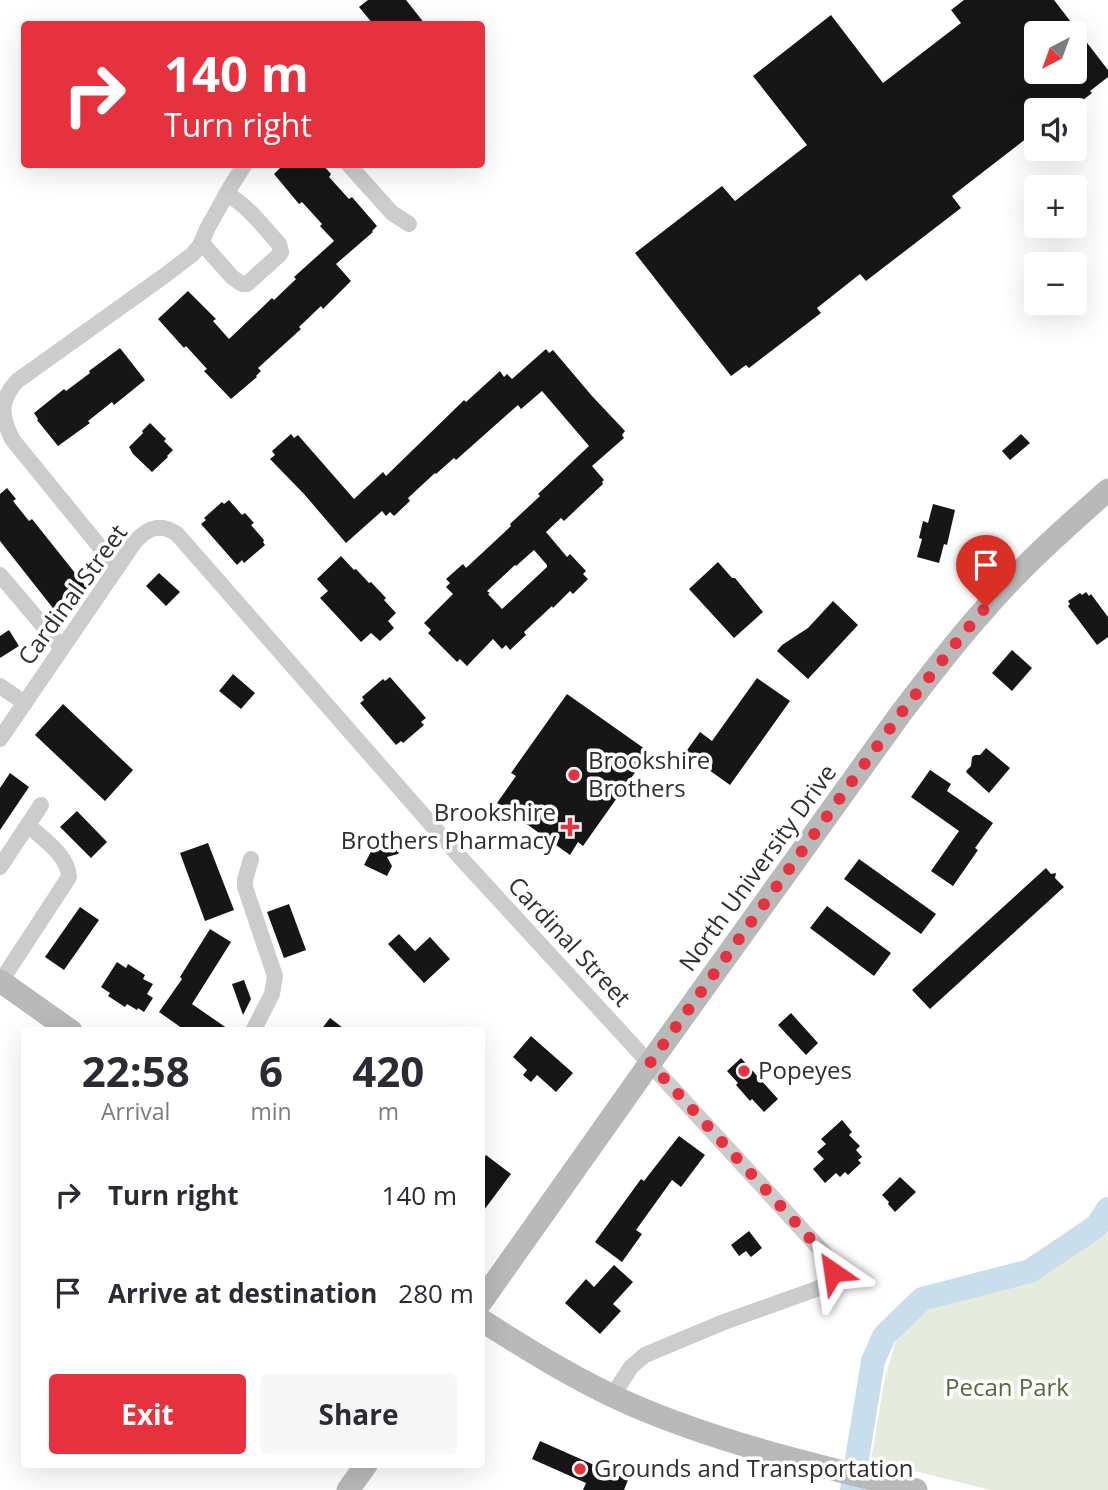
<!DOCTYPE html>
<html lang="en">
<head>
<meta charset="utf-8">
<style>
	:root { --surface:#fff; --page:#f7f7f7; --text:#2b2b33; --muted:#7c7c81; --accent:#e5323e }
	body { margin:0; font-family:"Open Sans",sans-serif; background:var(--page); color:var(--text); height:100vh; display:flex; flex-direction:column; font-size:26px; white-space:nowrap }
	* { box-sizing:border-box; margin:0 }
	p { font-size:23px; color:var(--muted) }
	.icon { flex:none; width:38px; height:38px; fill:none; stroke:currentColor; stroke-width:2; stroke-linecap:round; stroke-linejoin:round }
	.map { position:relative; flex:1; overflow:hidden }
	.drawer { position:absolute; left:21px; top:1027px; width:464px; height:441px; display:flex; flex-direction:column; background:var(--surface); border-radius:7px; box-shadow:0 7px 28px #0002 }
	.drawer>* { flex:none }
	.hud { position:absolute; left:21px; top:21px; width:464px; height:147px; border-radius:7px; box-shadow:0 7px 28px #0002; background:#e5323e; color:#fff; overflow:hidden }
	.needle { width:46px; rotate:221deg }
	.buttons { position:absolute; left:1024px; top:21px; display:grid; gap:14px }
	.buttons a { display:grid; place-items:center; width:63px; height:63px; border-radius:7px; background:var(--surface); box-shadow:0 7px 28px #0002; font-size:35px }
	.pin { position:absolute; display:grid; place-items:center; width:60px; height:60px; color:#fff; margin:-72px -30px; border-radius:50% 50% 50% 0; rotate:-45deg; box-shadow:0 0 7px #0007 }
	.pin .icon { rotate:45deg }
	.me { position:absolute; width:77px; margin:-38px; rotate:328deg; stroke-linejoin:round; filter:drop-shadow(0 0 5px #0008) }
	.turn { display:flex; align-items:center; gap:24px; height:147px; padding:0 28px; font-size:32px }
	.turn .icon { width:91px; height:91px; stroke-width:2.5 }
	.turn b { display:block; font-size:49px; line-height:60px }
	.eta { display:flex; justify-content:space-evenly; align-items:center; height:119px; text-align:center }
	.eta b { font-size:42px; font-weight:700; line-height:49px }
	.primary-button { display:flex; gap:14px; margin-top:auto; padding:14px 28px }
	.primary-button a { flex:1; height:80px; border-radius:7px; background:var(--accent); color:#fff; font-size:28px; font-weight:700; line-height:80px; text-align:center }
	.primary-button a+a { background:var(--page); color:var(--text) }
	ul { padding:0; list-style:none }
	li { display:flex; align-items:center; gap:21px; height:98px; padding:0 28px }
	li div { flex:1 }
	li b { display:block; font-size:26px }
	li em { font-style:normal }
	.map>svg:first-child { display:block }
	.green { fill:#e5ecdd }
	.lines { fill:none; stroke-linecap:round; stroke-linejoin:round }
	.river { stroke:#c9deec; stroke-width:24 }
	.building { fill:#161616; fill-rule:evenodd }
	.minor { stroke:#ccc; stroke-width:16 }
	.secondary { stroke:#b9b9b9; stroke-width:23 }
	.route { stroke:#e5323e; stroke-width:12; stroke-dasharray:0 21.6 }
	.poi-dot { fill:#e5323e; stroke:#fff; stroke-width:2.5 }
	.labels { text-anchor:middle; stroke-width:7; stroke-linejoin:round; paint-order:stroke }
	.street-label { font-size:24px; fill:#2f2f2f; stroke:#fff }
	.poi-label { font-size:24px; fill:#2f2f2f; stroke:#fff; text-anchor:start }
	.park-label { font-size:24px; fill:#516b3c; stroke:#fff }
</style>
</head>
<body>
<div class="map">
<svg width="1108" height="1490" viewBox="0 0 1108 1490">
	<rect width="100%" height="100%" fill="#fff"/>
	<polygon class="green" points="1108,1233 1108,1490 990,1490 871,1460 884,1382 895,1343 922,1312 935,1302 1033,1279"/>
	<g class="lines">
		<polyline class="river" points="852,1490 873,1361 884,1336 922,1299 1030,1271 1097,1226 1108,1209"/>
	</g>
	<g class="building">
		<polygon points="368,0 406,0 425,24 373,24 359,7"/>
		<path d="M964 0H1054L1108 70V77L1090 91 1092 93 1070 110H1036V131L952 196 961 208 866 281 860 274 817 308 821 313 749 368 746 365 731 376 635 253 722 186 735 201 807 145 753 76 831 15 883 83 961 23 951 10ZM1036 33H1074V72H1036Z"/>
		<polygon points="284,164 322,164 331,174 329,177 349,199 352,197 377,226 372,231 373,232 336,264 351,281 323,309 321,306 299,327 301,329 258,368 261,371 256,376 257,377 231,399 204,371 207,369 186,346 184,348 158,319 188,291 216,319 213,321 229,339 272,298 274,300 296,279 294,277 334,241 320,226 322,224 302,202 299,204 274,174"/>
		<polygon points="120,348 145,380 114,405 112,402 88,421 90,423 58,446 37,420 38,419 34,413 64,389 66,391 90,373 89,371"/>
		<path d="M546 349 549 353 553 350 592 396 625 431 622 435 624 438 592 466 604 480 602 482 603 484 564 521 561 518 546 532 567 557 570 554 586 571 583 574 588 579 573 594 570 591 553 608 552 606 524 632 526 635 510 650 506 645 502 649 493 639 467 666 460 659 457 662 428 633 431 630 424 623 453 594 446 587 450 583 446 579 463 564 466 568 494 542 511 526 510 524 540 496 538 494 589 446 542 391 521 409 518 405 456 460 454 458 436 474 435 473 408 498 410 501 394 516 390 512 386 516 382 511 346 543 304 494 270 459 275 455 272 451 291 434 294 438 298 435 354 499 383 472 386 476 459 405 464 400 466 402 500 371 504 377 507 374 512 379ZM534 550 547 565V567L502 609 488 594 490 593 487 591 515 565 516 566Z"/>
		<polygon points="150,423 166,439 164,441 173,450 167,456 168,457 152,472 133,454 129,447 143,433 142,431"/>
		<polygon points="1021,434 1030,443 1010,460 1002,451"/>
		<polygon points="7,488 16,499 13,501 29,521 32,519 87,588 56,612 0,541 0,494"/>
		<polygon points="229,500 242,515 245,513 254,523 251,525 264,540 263,542 265,545 244,563 242,560 237,565 201,524 206,520 204,518 222,502 224,504"/>
		<polygon points="933,504 955,510 947,545 944,544 939,563 917,557 922,539 919,538 923,521 928,523"/>
		<polygon points="341,556 354,570 356,569 369,583 371,582 386,598 384,600 396,613 388,621 394,628 380,641 371,633 361,642 320,598 328,591 317,579"/>
		<polygon points="718,562 732,578 735,578 763,612 734,638 689,589"/>
		<polygon points="159,573 180,592 166,606 146,586"/>
		<polygon points="1086,592 1089,596 1091,594 1108,617 1108,637 1097,645 1068,606 1070,604 1068,601 1080,593 1082,595"/>
		<polygon points="833,601 858,625 808,679 777,651 782,645 808,628"/>
		<polygon points="9,630 19,646 0,658 0,636"/>
		<polygon points="1012,650 1032,668 1012,691 992,673"/>
		<polygon points="233,674 255,693 241,709 219,691"/>
		<polygon points="390,677 426,718 421,722 424,725 403,743 401,741 396,745 360,703 364,700 362,697 383,679 385,681"/>
		<polygon points="757,678 790,701 730,785 685,753 700,732 712,741"/>
		<polygon points="567,694 645,749 636,761 641,764 583,846 578,842 570,855 497,803 516,776 511,773"/>
		<polygon points="63,704 133,770 105,801 35,735"/>
		<polygon points="986,748 1010,768 989,793 967,773 966,771 971,766 972,757 975,755 980,755"/>
		<polygon points="930,770 951,784 947,791 993,823 975,848 978,850 953,886 931,871 959,831 911,797"/>
		<polygon points="10,773 29,787 0,830 0,788"/>
		<polygon points="77,811 107,842 91,858 60,827"/>
		<polygon points="381,832 403,844 398,854 387,857 392,866 387,876 364,865"/>
		<polygon points="208,843 234,910 205,921 180,853"/>
		<polygon points="859,859 936,914 921,934 844,879"/>
		<polygon points="1046,868 1051,874 1056,873 1055,878 1064,887 930,1009 912,990"/>
		<polygon points="289,904 306,950 284,958 267,912"/>
		<polygon points="827,906 891,953 874,976 810,928"/>
		<polygon points="80,907 99,920 64,970 45,957"/>
		<polygon points="210,929 231,942 192,1004 231,1031 186,1031 159,1012 182,979 180,977"/>
		<polygon points="399,934 415,951 430,937 450,959 424,983 388,944"/>
		<polygon points="117,962 126,968 128,964 145,975 143,979 153,984 147,994 153,998 144,1012 138,1008 137,1010 127,1004 125,1007 108,996 110,993 101,987"/>
		<polygon points="244,980 251,999 243,1015 232,984"/>
		<polygon points="791,1013 818,1043 806,1055 778,1025"/>
		<polygon points="330,1018 347,1031 320,1031"/>
		<polygon points="531,1036 573,1073 556,1092 537,1075 531,1082 523,1075 527,1070 513,1057"/>
		<polygon points="741,1058 778,1099 764,1112 752,1099 750,1101 736,1085 738,1083 727,1071"/>
		<polygon points="842,1120 852,1132 849,1135 860,1146 856,1150 862,1157 858,1160 861,1163 848,1175 845,1172 840,1177 836,1173 825,1183 813,1169 824,1159 817,1152 826,1144 821,1139"/>
		<polygon points="679,1136 705,1155 681,1187 672,1180 636,1230 642,1234 622,1262 595,1242 641,1179 644,1181"/>
		<polygon points="486,1155 511,1174 481,1214 481,1162"/>
		<polygon points="900,1177 916,1192 895,1212 888,1204 889,1202 882,1195"/>
		<polygon points="749,1231 762,1248 751,1257 746,1251 739,1256 731,1245"/>
		<polygon points="614,1265 633,1282 613,1304 621,1311 600,1334 565,1303 586,1279 594,1287"/>
		<polygon points="540,1441 628,1480 624,1490 583,1490 586,1483 532,1459"/>
	</g>
	<g class="lines">
		<g class="minor">
			<polyline points="348,164 392,213 409,224"/>
			<path d="M201 242 232 277 242 284H247L279 255 281 252 279 244C263 227 247 204 226 194"/>
			<path d="M119 565 104 552 12 439C0 414 0 400 17 381L164 276 193 254 201 244 207 229 231 186 245 164"/>
			<polyline points="0,575 62,648"/>
			<polyline points="0,686 25,703"/>
			<path d="M0 739 134 543C147 528 160 522 177 534L459 856 832 1262C836 1274 828 1282 819 1288L724 1322 645 1355 631 1367 612 1396"/>
			<polyline points="251,859 245,880 245,887 275,976 272,994 253,1031"/>
			<polyline points="0,867 41,805"/>
			<path d="M1 981 69 877C68 855 43 839 28 825"/>
		</g>
		<g class="secondary">
			<polyline points="0,981 71,1031"/>
			<path d="M481 1302 650 1063 901 713C928 678 955 642 985 609 1022 566 1065 528 1108 490"/>
			<path d="M481 1320C530 1351 578 1381 630 1404 722 1444 819 1466 916 1490"/>
			<polyline points="348,1490 366,1465"/>
		</g>
	</g>
	<g class="lines">
		<polyline class="route" points="833,1272 832,1262 828,1258 650,1063 901,713 963,634 986,607"/>
	</g>
	<g class="poi-dot">
		<circle cx="574" cy="775" r="7"/>
		<path d="M566.5 816.5h7v7h7v7h-7v7h-7v-7h-7v-7h7z"/>
		<circle cx="744" cy="1071" r="7"/>
		<circle cx="580" cy="1469" r="7"/>
	</g>
	<g class="labels">
		<g class="street-label">
			<text transform="translate(73 595) rotate(-54)" y="8">Cardinal Street</text>
			<text transform="translate(758 868) rotate(-54)" y="8">North University Drive</text>
			<text transform="translate(569 942) rotate(47)" y="8">Cardinal Street</text>
		</g>
		<g class="poi-label">
			<text x="588" y="769">Brookshire<tspan x="588" dy="28">Brothers</tspan></text>
			<text x="556" y="821" text-anchor="end">Brookshire<tspan x="556" dy="28">Brothers Pharmacy</tspan></text>
			<text x="758" y="1079">Popeyes</text>
			<text x="594" y="1477">Grounds and Transportation</text>
		</g>
		<g class="park-label">
			<text x="1007" y="1396">Pecan Park</text>
		</g>
	</g>
</svg>
<div class="buttons">
<a><svg class="needle" viewBox="-14 -14 28 28"><path d="M0-13l5 13h-10z" fill="#e53935"/><path d="M0 13l5-13h-10z" fill="#7c7c81"/></svg></a>
<a><svg class="icon" aria-label="sound" viewBox="0 0 24 24"><path d="M4 9h4l5-4v14l-5-4H4zM17 9q2 3 0 6"/></svg></a>
<a>+</a>
<a>−</a>
</div>
<div class="pin" style="left:986px;top:607px;background:#d93025"><svg class="icon" aria-label="arrive" viewBox="0 0 24 24"><path d="M6 21V4h12l-3 4 3 4H6"/></svg></div>
<svg class="me" style="left:833px;top:1272px" viewBox="-20 -20 40 40"><path d="M0-17L14 15 0 8-14 15z" fill="#e5323e" stroke="#fff" stroke-width="4"/></svg>
<div class="hud">
<div class="turn"><svg class="icon" aria-label="right" viewBox="0 0 24 24"><path d="M7 20v-9h11M14 6l5 5-5 5"/></svg><div><b>140 m</b>Turn right</div></div>
</div>
<section class="drawer">
<div class="eta">
<div><b>22:58</b><p>Arrival</p></div>
<div><b>6</b><p>min</p></div>
<div><b>420</b><p>m</p></div>
</div>
<ul>
<li><svg class="icon" aria-label="right" viewBox="0 0 24 24"><path d="M7 20v-9h11M14 6l5 5-5 5"/></svg><div><b>Turn right</b></div><em>140 m</em></li>
<li><svg class="icon" aria-label="arrive" viewBox="0 0 24 24"><path d="M6 21V4h12l-3 4 3 4H6"/></svg><div><b>Arrive at destination</b></div><em>280 m</em></li>
</ul>
<div class="primary-button"><a>Exit</a><a>Share</a></div>
</section>
</div>
</body>
</html>
